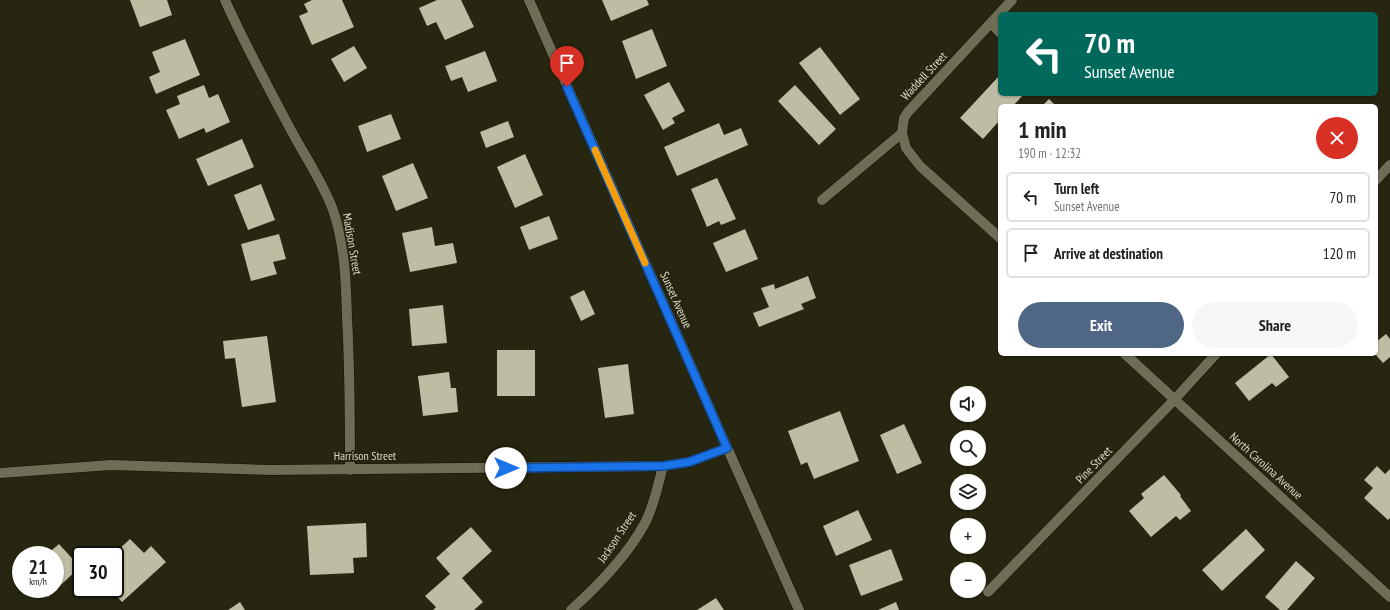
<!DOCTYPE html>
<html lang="en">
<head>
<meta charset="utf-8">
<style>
	:root { --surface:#fff; --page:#f6f6f6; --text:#202124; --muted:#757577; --line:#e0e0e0; --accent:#4f6685 }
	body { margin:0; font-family:"PT Sans Narrow",sans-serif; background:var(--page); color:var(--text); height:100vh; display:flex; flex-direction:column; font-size:15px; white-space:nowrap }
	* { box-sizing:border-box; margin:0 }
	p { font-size:13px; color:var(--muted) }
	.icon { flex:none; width:22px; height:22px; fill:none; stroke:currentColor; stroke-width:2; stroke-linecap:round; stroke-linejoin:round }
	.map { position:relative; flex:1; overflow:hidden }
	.side { position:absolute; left:998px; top:104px; width:380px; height:252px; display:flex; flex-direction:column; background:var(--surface); border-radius:6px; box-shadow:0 1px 3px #0004 }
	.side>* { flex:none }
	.top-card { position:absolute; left:998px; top:12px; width:380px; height:84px; border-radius:6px; box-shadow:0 1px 3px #0004; background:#00695c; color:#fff; overflow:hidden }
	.fabs { position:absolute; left:950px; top:386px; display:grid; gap:8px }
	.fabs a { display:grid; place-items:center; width:36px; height:36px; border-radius:50%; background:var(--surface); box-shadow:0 1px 3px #0004; font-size:20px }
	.speed { position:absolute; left:12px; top:546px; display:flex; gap:8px; font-size:20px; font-weight:700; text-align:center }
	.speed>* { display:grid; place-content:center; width:52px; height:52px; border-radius:50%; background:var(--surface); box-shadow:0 1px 3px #0004; line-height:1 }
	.speed small { font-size:10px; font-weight:400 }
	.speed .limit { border:2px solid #111; border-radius:6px; background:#fff; color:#111 }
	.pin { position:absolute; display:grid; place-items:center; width:34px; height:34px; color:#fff; margin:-41px -17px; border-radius:50% 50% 50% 0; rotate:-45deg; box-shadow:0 0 4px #0007 }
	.pin .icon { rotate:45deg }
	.me { position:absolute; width:44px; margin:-22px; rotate:90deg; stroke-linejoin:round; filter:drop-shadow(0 0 3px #0008) }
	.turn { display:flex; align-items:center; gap:14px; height:84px; padding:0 20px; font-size:18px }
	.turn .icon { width:52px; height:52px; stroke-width:2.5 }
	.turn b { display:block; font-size:28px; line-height:34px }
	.round { display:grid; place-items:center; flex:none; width:42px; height:42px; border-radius:21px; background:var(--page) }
	.headline { display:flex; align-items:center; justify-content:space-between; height:68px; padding:0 20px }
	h1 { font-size:24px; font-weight:700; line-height:30px }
	.action { display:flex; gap:8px; margin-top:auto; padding:8px 20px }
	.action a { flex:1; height:46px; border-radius:24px; background:var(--accent); color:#fff; font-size:16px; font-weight:700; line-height:46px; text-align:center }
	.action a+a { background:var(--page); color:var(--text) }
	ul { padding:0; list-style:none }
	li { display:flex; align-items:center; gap:12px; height:50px; margin:0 8px 6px; padding:0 12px; border:2px solid var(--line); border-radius:6px }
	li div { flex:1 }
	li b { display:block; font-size:15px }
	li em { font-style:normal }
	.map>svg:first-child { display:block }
	.building { fill:#bdbda3 }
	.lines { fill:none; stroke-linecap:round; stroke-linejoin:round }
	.minor-casing { stroke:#100e00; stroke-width:11 }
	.minor { stroke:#6e6d55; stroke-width:10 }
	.route-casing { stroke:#114b97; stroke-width:10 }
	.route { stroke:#1a73e8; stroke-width:7 }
	.slow { stroke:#f59e0b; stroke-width:7 }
	.labels { text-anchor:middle; stroke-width:4; stroke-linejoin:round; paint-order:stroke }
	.street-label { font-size:12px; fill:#dbdbcd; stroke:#272610 }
</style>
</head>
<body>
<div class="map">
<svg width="1390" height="610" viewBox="0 0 1390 610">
	<rect width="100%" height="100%" fill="#272610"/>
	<g class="building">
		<polygon points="130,0 167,0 172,15 140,27"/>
		<polygon points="312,0 342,0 354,27 312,45 299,16 308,12 304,4"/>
		<polygon points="437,0 461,0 474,27 445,40 436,22 427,26 419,8"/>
		<polygon points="602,0 647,0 649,5 611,21"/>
		<polygon points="652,29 667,66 636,79 622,41"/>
		<polygon points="185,39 200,75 156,94 149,77 160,72 152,52"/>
		<polygon points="354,46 367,68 344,82 331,59"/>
		<polygon points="820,47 860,99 840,115 799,63"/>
		<polygon points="485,51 497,81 468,92 462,77 451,81 445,66"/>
		<polygon points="1000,75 1000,94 1024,94 1013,106 1000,106 1000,120 983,139 960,118"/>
		<polygon points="669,82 685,111 672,118 675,123 663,130 644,95"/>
		<polygon points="204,85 209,98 218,94 230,122 206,133 204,128 179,139 166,110 180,104 177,96"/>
		<polygon points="795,85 836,129 819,145 778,101"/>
		<polygon points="1049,99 1056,106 1042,106"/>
		<polygon points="391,114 401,139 367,152 358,126"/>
		<polygon points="508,121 514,137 486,148 480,132"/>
		<polygon points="719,123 724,135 741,128 748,145 677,176 664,147"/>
		<polygon points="242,139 254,167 208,186 196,159"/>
		<polygon points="525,154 543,195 515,208 497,167"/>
		<polygon points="413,163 428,198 396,211 382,176"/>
		<polygon points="717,178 736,219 721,225 719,221 707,227 691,189"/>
		<polygon points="261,184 275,220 248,230 234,195"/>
		<polygon points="549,216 558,239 529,250 520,227"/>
		<polygon points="432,227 435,246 453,243 457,263 410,272 402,233"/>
		<polygon points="745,229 758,259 726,272 713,243"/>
		<polygon points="279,234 286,259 273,262 277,274 251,281 241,244"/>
		<polygon points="808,276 816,298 801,304 804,309 759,327 753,313 769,307 761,288 774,284 775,289"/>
		<polygon points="584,290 595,314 581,321 570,297"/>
		<polygon points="443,305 447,343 412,346 409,309"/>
		<polygon points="1386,334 1390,339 1390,357 1383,363 1375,354 1376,354 1376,342"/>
		<polygon points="267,336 276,402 242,407 235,358 225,359 223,341"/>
		<rect x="497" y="350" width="38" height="46"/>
		<polygon points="1271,354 1289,377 1276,387 1272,383 1249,401 1235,383"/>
		<polygon points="628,364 634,414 605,418 598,368"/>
		<polygon points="449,372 451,388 456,388 458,412 423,416 418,376"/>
		<polygon points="840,411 859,461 814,479 807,462 801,465 788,431"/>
		<polygon points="904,424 922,463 897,474 880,435"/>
		<polygon points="1377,466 1385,474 1390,469 1390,518 1388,520 1364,498 1373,488 1364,480"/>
		<polygon points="1164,475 1181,495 1180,496 1191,511 1180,520 1176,516 1151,537 1129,511 1144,498 1141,494"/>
		<polygon points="858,510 872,540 836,556 823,526"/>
		<polygon points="366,523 367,557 353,558 354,573 310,575 307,526"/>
		<polygon points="471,527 492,551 462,578 483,602 474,610 433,610 436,607 425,596 450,574 436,558"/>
		<polygon points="1246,529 1265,550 1222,591 1202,570"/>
		<polygon points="130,539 144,553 151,546 166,562 122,602 110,589 115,589 115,566 121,560 115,553"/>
		<polygon points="59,544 80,567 48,597 40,589 55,589 55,555 46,555"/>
		<polygon points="891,549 903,580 861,596 849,565"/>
		<polygon points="1296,561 1315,578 1287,610 1280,610 1265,597"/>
		<polygon points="716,598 724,610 697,610"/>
		<polygon points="240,602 245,610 228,610"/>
		<polygon points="896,602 899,610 878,610"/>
	</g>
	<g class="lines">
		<g class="minor-casing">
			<g id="minor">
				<path d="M225 0C245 45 269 89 292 132 306 158 323 183 333 210 345 245 346 282 347 318 350 369 350 419 350 470"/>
				<polyline points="529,0 799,610"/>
				<polyline points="991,23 1000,33"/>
				<polyline points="902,133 906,148 920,166 1000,238"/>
				<polyline points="1376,180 1390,165"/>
				<polyline points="822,200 902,133 904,118 908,112 1012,0"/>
				<polyline points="1125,354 1390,597"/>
				<polyline points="0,473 111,465 270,470 663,466 689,462 727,448"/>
				<polyline points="988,592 1174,400 1216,354"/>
				<path d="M571 610C599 585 627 556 645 523 654 506 658 485 663 466"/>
			</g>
		</g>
		<use href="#minor" class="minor"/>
	</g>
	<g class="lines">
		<g class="route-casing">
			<polyline id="route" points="506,468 663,466 689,462 727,448 567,87"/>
		</g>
		<use href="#route" class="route"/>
		<polyline class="slow" points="595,150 645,263"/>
	</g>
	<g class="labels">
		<g class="street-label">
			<text transform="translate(924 76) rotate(-47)" y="4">Waddell Street</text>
			<text transform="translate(352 244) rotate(80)" y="4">Madison Street</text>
			<text transform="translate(676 300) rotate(66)" y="4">Sunset Avenue</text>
			<text x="365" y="460">Harrison Street</text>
			<text transform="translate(1094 465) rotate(-46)" y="4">Pine Street</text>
			<text transform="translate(1266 466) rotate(42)" y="4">North Carolina Avenue</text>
			<text transform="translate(617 537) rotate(-56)" y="4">Jackson Street</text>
		</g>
	</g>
</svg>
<div class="fabs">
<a><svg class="icon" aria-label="sound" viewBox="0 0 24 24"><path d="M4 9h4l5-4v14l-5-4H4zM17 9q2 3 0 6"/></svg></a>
<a><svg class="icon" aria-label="search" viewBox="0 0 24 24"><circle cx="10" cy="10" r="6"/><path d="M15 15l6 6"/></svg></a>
<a><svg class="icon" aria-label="layers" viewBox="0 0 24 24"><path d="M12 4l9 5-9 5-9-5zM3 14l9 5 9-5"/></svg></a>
<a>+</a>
<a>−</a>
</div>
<div class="speed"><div>21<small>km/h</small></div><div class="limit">30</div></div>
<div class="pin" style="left:567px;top:87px;background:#d93025"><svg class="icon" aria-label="arrive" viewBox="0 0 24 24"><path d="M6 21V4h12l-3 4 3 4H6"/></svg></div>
<svg class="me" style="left:506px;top:468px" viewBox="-20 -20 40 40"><circle r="19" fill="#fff"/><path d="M0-13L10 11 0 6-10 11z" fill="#1a73e8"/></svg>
<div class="top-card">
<div class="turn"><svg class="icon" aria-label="left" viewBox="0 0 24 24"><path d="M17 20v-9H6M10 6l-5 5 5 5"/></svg><div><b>70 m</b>Sunset Avenue</div></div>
</div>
<section class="side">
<div class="headline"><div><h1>1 min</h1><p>190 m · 12:32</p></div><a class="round" style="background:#d93025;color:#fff"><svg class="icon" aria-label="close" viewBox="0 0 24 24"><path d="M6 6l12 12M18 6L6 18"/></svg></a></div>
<ul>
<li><svg class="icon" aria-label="left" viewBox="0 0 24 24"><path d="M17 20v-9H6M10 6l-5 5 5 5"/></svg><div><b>Turn left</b><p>Sunset Avenue</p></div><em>70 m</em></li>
<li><svg class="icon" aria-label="arrive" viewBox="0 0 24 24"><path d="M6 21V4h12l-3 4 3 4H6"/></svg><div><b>Arrive at destination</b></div><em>120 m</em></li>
</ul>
<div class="action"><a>Exit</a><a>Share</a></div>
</section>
</div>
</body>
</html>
